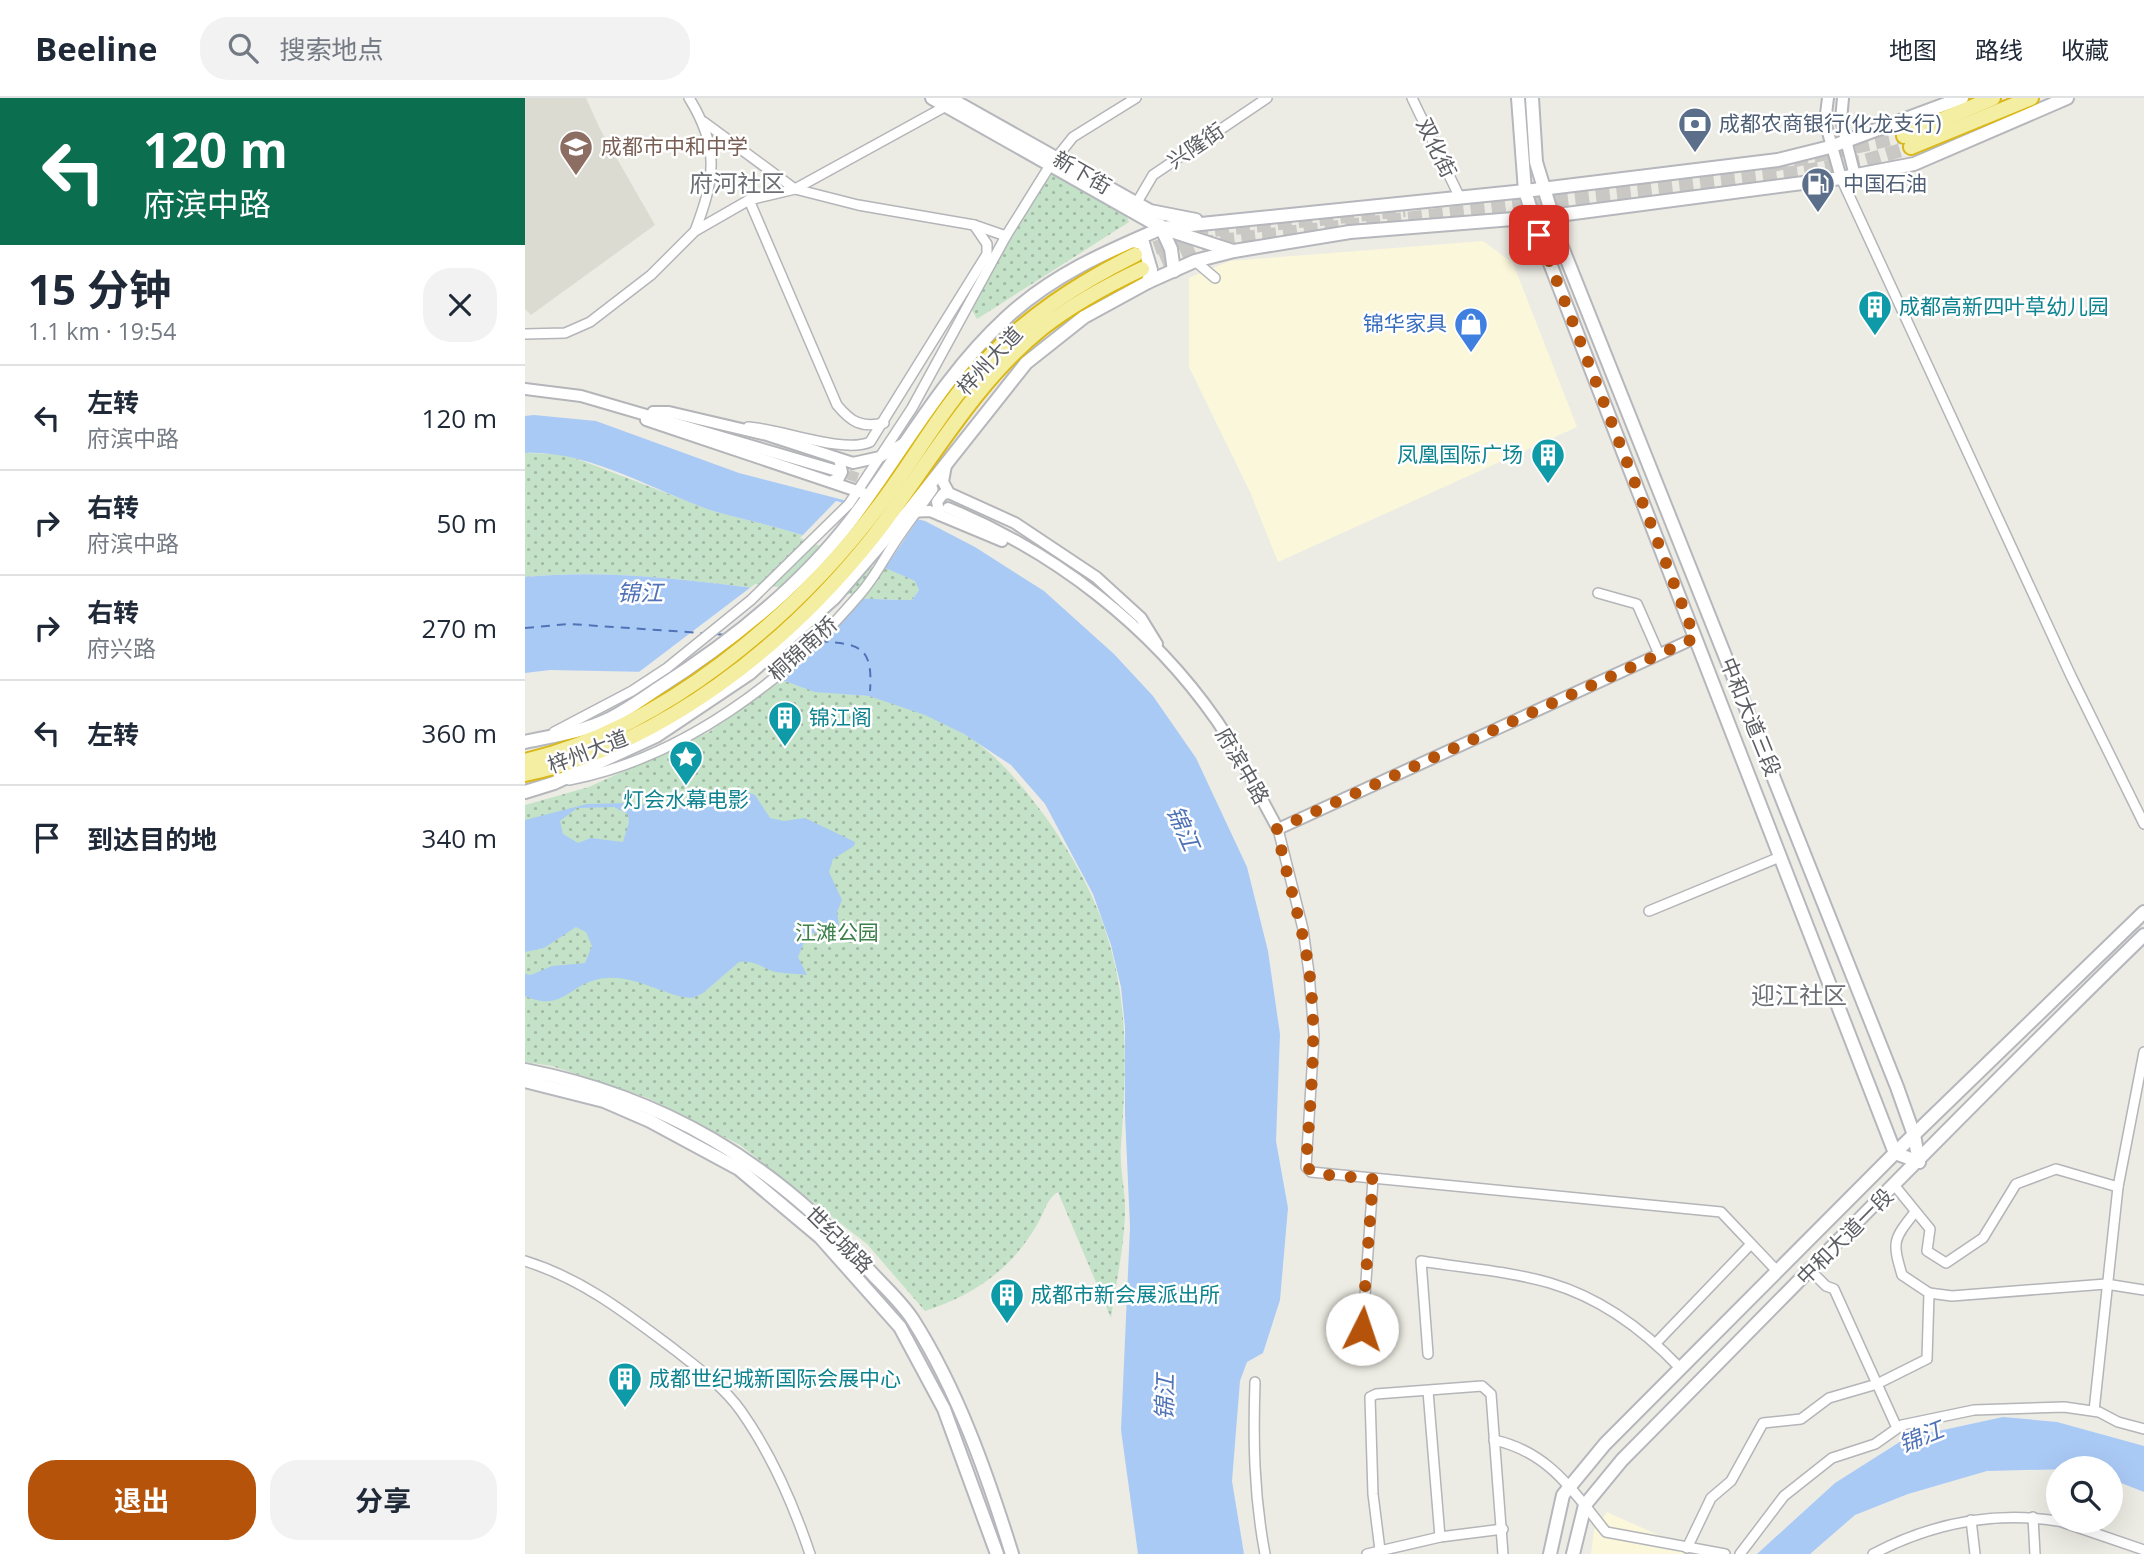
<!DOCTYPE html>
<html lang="zh">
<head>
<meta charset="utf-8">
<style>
	:root { --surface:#fff; --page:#f2f2f3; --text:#1f2937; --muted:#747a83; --line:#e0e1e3; --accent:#b45309 }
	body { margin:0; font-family:"Open Sans","Noto Sans SC",sans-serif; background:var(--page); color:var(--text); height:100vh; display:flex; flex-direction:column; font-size:26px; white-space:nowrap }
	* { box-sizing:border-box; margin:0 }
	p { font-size:23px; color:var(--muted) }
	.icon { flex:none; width:38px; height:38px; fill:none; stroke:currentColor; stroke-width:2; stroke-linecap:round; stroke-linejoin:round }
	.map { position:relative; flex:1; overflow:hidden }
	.details { display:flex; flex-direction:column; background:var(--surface); width:525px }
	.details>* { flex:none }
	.banner { background:#0b6e4f; color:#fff; overflow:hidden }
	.controls { position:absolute; left:1521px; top:1358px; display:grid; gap:14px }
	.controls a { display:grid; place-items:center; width:77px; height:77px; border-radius:50%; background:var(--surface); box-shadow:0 7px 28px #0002; font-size:35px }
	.pin { position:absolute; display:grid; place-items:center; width:60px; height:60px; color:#fff; margin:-30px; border-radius:14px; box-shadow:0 4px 10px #0006 }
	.me { position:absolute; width:77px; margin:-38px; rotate:4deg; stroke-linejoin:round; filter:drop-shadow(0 0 5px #0008) }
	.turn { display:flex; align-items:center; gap:24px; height:147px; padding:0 28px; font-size:32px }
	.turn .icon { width:91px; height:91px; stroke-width:2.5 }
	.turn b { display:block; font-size:49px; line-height:60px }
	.round { display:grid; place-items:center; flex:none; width:74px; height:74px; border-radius:28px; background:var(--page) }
	.overview { display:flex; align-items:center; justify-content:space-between; height:119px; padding:0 28px }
	h1 { font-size:42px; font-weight:700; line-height:52px }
	.primary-button { display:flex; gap:14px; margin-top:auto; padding:14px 28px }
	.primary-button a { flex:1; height:80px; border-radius:28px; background:var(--accent); color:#fff; font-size:28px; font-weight:700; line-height:80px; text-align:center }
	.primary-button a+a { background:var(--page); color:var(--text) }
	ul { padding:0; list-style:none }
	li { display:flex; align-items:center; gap:21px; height:105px; padding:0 28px; border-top:2px solid var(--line) }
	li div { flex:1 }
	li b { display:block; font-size:26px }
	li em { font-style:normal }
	header { display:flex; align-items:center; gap:42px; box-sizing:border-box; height:98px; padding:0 35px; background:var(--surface); border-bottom:2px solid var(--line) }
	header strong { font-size:33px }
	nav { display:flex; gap:38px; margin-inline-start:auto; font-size:24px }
	.search { width:490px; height:63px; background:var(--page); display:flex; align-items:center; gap:18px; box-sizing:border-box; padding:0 24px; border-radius:28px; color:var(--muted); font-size:26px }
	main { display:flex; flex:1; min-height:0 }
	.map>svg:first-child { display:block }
	.commercial { fill:#faf7db }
	.education { fill:#dcdbd2 }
	.park { fill:url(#park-dots) }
	.water { fill:#aacaf6; fill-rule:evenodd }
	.pier { fill:#edece4 }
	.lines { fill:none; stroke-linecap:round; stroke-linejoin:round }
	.ferry { stroke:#5073b7; stroke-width:2; stroke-dasharray:9 7; stroke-linecap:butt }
	.tertiary-tunnel { stroke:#c9c8c4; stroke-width:10; stroke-dasharray:10 5; stroke-linecap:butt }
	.trunk-tunnel { stroke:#c9c8c4; stroke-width:14; stroke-dasharray:14 7; stroke-linecap:butt }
	.minor-casing { stroke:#b4b5b9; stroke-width:12 }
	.tertiary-casing { stroke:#b4b5b9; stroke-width:14 }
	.secondary-casing { stroke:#b5b7bc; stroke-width:16 }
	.trunk-casing { stroke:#d9b817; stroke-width:18 }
	.minor { stroke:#fff; stroke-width:9 }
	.tertiary { stroke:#fff; stroke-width:10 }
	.secondary { stroke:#fff; stroke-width:12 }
	.trunk { stroke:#f4eea2; stroke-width:14 }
	.route { stroke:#b45309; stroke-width:12; stroke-dasharray:0 21.6 }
	.labels { text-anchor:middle; stroke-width:5; stroke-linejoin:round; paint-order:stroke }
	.service-label { font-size:21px; fill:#4e5e75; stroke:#fff; text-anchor:start }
	.street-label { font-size:21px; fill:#5c5e63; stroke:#fff }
	.education-label { font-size:21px; fill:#785e54; stroke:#fff; text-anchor:start }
	.culture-label { font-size:21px; fill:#0d838f; stroke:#fff; text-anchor:start }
	.shop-label { font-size:21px; fill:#366cbe; stroke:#fff; text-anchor:end }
	.park-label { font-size:21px; fill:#3d804a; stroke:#fff }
	.water-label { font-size:23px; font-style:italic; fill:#5073b7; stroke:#fff }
	.quarter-label { font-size:24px; fill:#6d7075; stroke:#fff }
</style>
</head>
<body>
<header>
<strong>Beeline</strong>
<div class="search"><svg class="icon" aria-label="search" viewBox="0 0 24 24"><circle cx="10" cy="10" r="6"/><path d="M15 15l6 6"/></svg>搜索地点</div>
<nav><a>地图</a><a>路线</a><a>收藏</a></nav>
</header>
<main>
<section class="details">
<div class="banner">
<div class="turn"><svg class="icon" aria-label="left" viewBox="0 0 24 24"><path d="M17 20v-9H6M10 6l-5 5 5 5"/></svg><div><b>120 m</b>府滨中路</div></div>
</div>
<div class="overview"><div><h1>15 分钟</h1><p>1.1 km · 19:54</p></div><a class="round"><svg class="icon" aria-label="close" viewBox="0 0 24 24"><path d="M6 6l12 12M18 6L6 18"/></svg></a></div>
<ul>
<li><svg class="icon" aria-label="left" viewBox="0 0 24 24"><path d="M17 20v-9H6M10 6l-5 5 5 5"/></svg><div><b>左转</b><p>府滨中路</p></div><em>120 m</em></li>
<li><svg class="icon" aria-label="right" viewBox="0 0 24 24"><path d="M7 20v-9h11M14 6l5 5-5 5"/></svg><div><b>右转</b><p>府滨中路</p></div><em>50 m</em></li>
<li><svg class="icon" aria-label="right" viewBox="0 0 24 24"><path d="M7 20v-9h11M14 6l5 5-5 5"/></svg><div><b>右转</b><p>府兴路</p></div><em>270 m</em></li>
<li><svg class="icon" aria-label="left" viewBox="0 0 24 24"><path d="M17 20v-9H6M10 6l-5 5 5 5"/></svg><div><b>左转</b></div><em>360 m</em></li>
<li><svg class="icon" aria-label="arrive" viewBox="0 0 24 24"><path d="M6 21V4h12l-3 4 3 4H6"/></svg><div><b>到达目的地</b></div><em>340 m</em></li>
</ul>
<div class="primary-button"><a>退出</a><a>分享</a></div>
</section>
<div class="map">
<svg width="1619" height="1456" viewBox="0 0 1619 1456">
	<defs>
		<pattern id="park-dots" width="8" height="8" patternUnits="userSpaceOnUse" patternTransform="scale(1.75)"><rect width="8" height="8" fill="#c3e2c7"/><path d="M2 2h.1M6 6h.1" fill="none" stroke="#a2baa5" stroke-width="1.8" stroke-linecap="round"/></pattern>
	</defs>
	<rect width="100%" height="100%" fill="#edece4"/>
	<g class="commercial">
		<polygon points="958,143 988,165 1052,329 753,464 725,394 664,269 664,180 705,163"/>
		<polygon points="1082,1414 1175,1456 1066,1456 1069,1432"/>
	</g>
	<polygon class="education" points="0,0 61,0 75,31 130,127 6,217 0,211"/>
	<g class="park">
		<polygon points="524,73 600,114 604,124 452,221 446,210"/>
		<path d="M0 355 35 356 58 363 188 413 272 435 323 454 391 483 394 492 387 502C257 502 130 466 0 479Z"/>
		<path d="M257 582C291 595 309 595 344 598 375 600 410 621 437 635 471 654 499 690 522 721 600 833 606 914 596 1047 594 1067 600 1089 600 1110 600 1146 591 1184 586 1220L533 1094C522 1100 519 1115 513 1125 487 1171 449 1197 400 1213L342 1146 215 1047 123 1000 27 968 0 964V707L64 689 184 634Z"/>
	</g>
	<g class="water">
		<path d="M9 317 71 323 214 375 400 423 450 449 519 493 589 556 628 598 671 660 722 769 743 853 755 936 751 1043 763 1110 755 1202 738 1255 722 1264 715 1283 707 1383 719 1456H613L596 1332 605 1129 600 1017V929L596 889 586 847 568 796 520 706 486 667 439 636 400 617 344 598 290 594 257 582 173 575 25 572 0 575V479C130 466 257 502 387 502L394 492 390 483C351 466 312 448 271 435 244 427 216 421 188 413 128 393 65 352 0 355V318Z"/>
		<path d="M213 691 230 697 245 720 259 723 280 720 330 744 329 748 308 761 304 774 317 802 312 814 315 835 311 838 296 833 282 837 273 859 282 877C271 875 256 876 247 873 233 867 229 863 214 864L178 895 168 900 157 899C133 893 107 878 82 880 45 882 40 916 0 898V876L6 877 27 868 60 865 67 848 61 834 51 829 19 850 0 854V722L62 706 105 705 154 710 184 697ZM89 709 103 716 104 724 98 744 66 740 53 745 38 736 35 723 52 710Z"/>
		<polygon points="1478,1319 1532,1324 1619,1348 1619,1394 1586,1381 1586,1370 1462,1373 1383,1396 1330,1417 1285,1456 1232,1456 1310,1385 1381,1340"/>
	</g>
	<g class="pier">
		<polygon points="311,403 391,424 358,473 275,440"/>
		<polygon points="230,486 309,496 339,496 244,584 110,577"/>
	</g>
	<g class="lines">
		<g class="ferry">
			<polyline points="0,530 44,526 177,535"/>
			<polyline points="190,536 201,537"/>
			<polyline points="270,542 285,543"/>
			<path d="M294 543C336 546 348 549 345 593"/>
		</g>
		<polyline class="tertiary-tunnel" points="309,372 374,393"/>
		<g class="trunk-tunnel">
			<polyline points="1248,67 1379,38"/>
			<polyline points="610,157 679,133 880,112"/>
			<polyline points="617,171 678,145 1275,74 1340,63 1386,49"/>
		</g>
		<g class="minor-casing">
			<g id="minor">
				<path d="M164 0C195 50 190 80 170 133"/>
				<polyline points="887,0 935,100"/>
				<polyline points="179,24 270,91 333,107 449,127 481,138"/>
				<polyline points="1316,80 1546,578 1619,726"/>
				<path d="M224 102 312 307C326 324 336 330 359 325"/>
				<polyline points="611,106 628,77 742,0"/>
				<polyline points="670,163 690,180"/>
				<polyline points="0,236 40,235 65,224 126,177 170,133 224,102 270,91 423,7"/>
				<path d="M223 329C256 331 319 356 345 344L462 156V146L449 127"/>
				<polyline points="1073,495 1112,506 1134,556"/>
				<polyline points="29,634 107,593 142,570 226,502 324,406 387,310 481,138 524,69 548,39 611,0"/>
				<path d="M44 682C156 661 263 581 335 496 352 477 362 454 377 434 387 419 398 406 408 391"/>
				<polyline points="753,731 778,831 784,875 789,938 781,1069 786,1074 1196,1114 1252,1173"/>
				<polyline points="1124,813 1255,759"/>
				<polyline points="1370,1088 1405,1131 1402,1153 1421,1165 1458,1140 1491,1086 1531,1071 1593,1089"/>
				<path d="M0 1163C58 1181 102 1216 150 1252 173 1270 199 1289 216 1313 247 1357 268 1405 285 1456"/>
				<polyline points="1286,1173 1301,1188 1309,1191 1372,1330"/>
				<polyline points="1404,1195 1427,1198 1581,1186 1619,1192"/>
				<polyline points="1131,1245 1226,1146"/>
				<polyline points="836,1256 848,1081"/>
				<path d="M903 1256 896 1163C938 1170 984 1173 1025 1185 1076 1200 1119 1232 1155 1270"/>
				<path d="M730 1284C728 1343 729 1398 740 1456"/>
				<polyline points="903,1293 915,1439"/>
				<polyline points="1569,1313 1593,1089 1619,954"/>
				<path d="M969 1342C1024 1354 1048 1393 1081 1434L1200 1456"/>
				<polyline points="1508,1419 1510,1456"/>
				<polyline points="1446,1422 1450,1456"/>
				<polyline points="1534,1423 1619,1452"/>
				<path d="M1162 1450 1186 1400 1206 1383 1238 1325 1276 1321 1304 1300 1352 1286 1402 1261 1404 1195 1377 1177C1367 1143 1368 1142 1390 1114"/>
				<polyline points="855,1452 848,1396 845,1299 851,1296 957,1288 966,1296 978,1456"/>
				<polyline points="842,1456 915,1439 978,1431"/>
				<polyline points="1215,1456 1259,1398 1307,1360 1350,1346 1377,1327 1449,1312 1539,1309 1574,1314 1593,1324 1619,1331"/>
				<path d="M1348 1456C1405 1426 1468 1413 1533 1423"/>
			</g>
		</g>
		<g class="tertiary-casing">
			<g id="tertiary">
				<polyline points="1303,0 1300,24 1316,80"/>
				<polyline points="1318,0 1316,22 1330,78"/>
				<polyline points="0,291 56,298 309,372"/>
				<polyline points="128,314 144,314 242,337 328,365 355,359 379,345"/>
				<polyline points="121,322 344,397"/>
				<polyline points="421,367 418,384 424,395 490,425 571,479 616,520 632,546"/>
				<polyline points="307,383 314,380 317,374 314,361"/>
				<path d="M423 410C530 454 626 528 692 623 715 657 733 695 753 731L1170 540"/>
				<polyline points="383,414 405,413 477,443"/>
				<polyline points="415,417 412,404 418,396 424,395"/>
			</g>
		</g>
		<g class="secondary-casing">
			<g id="secondary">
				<polyline points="407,0 637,130 708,153"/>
				<polyline points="424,0 625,113 671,122"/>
				<polyline points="993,0 1000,93 1014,137 1370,1055 1394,1064"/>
				<polyline points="1007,0 1011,64 1037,149 1372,989 1389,1037 1394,1064"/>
				<polyline points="635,127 646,151 649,173"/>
				<polyline points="608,143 618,145 626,172 623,184"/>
				<path d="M0 644C27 638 57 634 82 622 99 614 116 602 132 591 203 546 275 489 327 421 378 353 418 278 481 220 527 177 581 154 637 130L1000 93 1253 62 1305 49 1437 0"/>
				<polyline points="0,694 29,685 131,638 225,575 309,500 383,414 501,265 559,219 623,184 670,163 709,153 825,134 1026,118 1316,80 1389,66 1542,0"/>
				<path d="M0 972C138 999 249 1065 342 1170 357 1187 376 1203 388 1222 433 1293 462 1376 487 1456"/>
				<polyline points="0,983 79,1003 125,1023 214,1071 295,1139 375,1229 419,1311 472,1456"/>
				<polyline points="1025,1456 1038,1397 1080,1346 1370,1055 1619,814"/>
				<path d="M1048 1456 1060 1407 1097 1362C1271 1187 1442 1009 1619 837"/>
			</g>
		</g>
		<g class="trunk-casing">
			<g id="trunk">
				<polyline points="1379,38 1468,0"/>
				<polyline points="1386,49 1506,0"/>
				<path d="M0 663C138 631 270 519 354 408 389 362 417 310 457 267 501 219 552 186 610 157"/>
				<path d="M0 676C137 647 262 547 348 439 402 370 447 286 517 230 548 206 581 188 617 171"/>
			</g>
		</g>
		<use href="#minor" class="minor"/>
		<use href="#tertiary" class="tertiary"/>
		<use href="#secondary" class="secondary"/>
		<use href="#trunk" class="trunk"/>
	</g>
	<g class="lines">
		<path class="route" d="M837 1231 848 1081 792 1076 781 1069C785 1003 793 937 784 872 777 824 761 778 752 731L1170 540 1014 137"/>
	</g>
	<defs>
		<g id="bank-pin" transform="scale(1.75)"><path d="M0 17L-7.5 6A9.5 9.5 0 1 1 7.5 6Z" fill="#5c6f8a" stroke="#fff"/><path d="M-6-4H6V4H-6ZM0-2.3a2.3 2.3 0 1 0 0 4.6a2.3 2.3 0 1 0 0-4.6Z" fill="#fff"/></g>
		<g id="school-pin" transform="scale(1.75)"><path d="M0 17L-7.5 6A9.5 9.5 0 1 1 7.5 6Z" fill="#8d6e63" stroke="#fff"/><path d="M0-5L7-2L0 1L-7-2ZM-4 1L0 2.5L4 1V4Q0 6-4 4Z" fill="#fff"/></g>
		<g id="fuel-pin" transform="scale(1.75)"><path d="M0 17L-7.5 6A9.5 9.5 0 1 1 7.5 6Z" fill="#5c6f8a" stroke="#fff"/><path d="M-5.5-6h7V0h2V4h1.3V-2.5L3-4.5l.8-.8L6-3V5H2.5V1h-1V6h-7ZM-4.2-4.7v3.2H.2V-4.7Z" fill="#fff"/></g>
		<g id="building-pin" transform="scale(1.75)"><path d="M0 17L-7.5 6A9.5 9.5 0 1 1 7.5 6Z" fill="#0f9aa8" stroke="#fff"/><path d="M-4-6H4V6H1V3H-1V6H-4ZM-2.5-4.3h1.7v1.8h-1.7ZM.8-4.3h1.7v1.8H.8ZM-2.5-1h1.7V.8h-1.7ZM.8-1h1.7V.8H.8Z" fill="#fff"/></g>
		<g id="shop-pin" transform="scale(1.75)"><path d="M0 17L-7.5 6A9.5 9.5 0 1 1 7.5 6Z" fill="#3f7fe0" stroke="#fff"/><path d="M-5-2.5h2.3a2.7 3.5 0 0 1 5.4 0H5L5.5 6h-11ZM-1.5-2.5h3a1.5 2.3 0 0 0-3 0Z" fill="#fff"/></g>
		<g id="sight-pin" transform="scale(1.75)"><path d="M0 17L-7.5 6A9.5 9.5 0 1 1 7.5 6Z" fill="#0f9aa8" stroke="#fff"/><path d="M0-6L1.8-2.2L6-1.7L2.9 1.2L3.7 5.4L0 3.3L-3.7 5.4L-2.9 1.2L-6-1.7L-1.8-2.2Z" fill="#fff"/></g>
	</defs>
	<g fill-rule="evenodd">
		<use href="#bank-pin" x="1170" y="26"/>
		<use href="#school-pin" x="51" y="49"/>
		<use href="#fuel-pin" x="1293" y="86"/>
		<use href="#building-pin" x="1350" y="209"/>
		<use href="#shop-pin" x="946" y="226"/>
		<use href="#building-pin" x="1023" y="357"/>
		<use href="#building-pin" x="260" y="620"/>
		<use href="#sight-pin" x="161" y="659"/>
		<use href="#building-pin" x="482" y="1197"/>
		<use href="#building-pin" x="100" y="1281"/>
	</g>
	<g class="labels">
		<g class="service-label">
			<text x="1194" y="33">成都农商银行(化龙支行)</text>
			<text x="1318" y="93">中国石油</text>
		</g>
		<g class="street-label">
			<text transform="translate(671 48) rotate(-34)" y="7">兴隆街</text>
			<text transform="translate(911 50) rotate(64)" y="7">双化街</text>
			<text transform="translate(557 75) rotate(30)" y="7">新下街</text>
			<text transform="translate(465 263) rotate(-47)" y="7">梓州大道</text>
			<text transform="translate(278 551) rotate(-42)" y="7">桐锦南桥</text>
			<text transform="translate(1225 619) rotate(68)" y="7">中和大道三段</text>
			<text transform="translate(63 654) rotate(-21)" y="7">梓州大道</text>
			<text transform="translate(717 668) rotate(60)" y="7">府滨中路</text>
			<text transform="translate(1320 1139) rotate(-45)" y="7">中和大道一段</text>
			<text transform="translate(314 1142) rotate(45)" y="7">世纪城路</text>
		</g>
		<g class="education-label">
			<text x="76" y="56">成都市中和中学</text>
		</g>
		<g class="culture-label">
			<text x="1374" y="216">成都高新四叶草幼儿园</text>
			<text x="998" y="364" text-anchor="end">凤凰国际广场</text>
			<text x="284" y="627">锦江阁</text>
			<text x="161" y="709" text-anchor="middle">灯会水幕电影</text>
			<text x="506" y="1204">成都市新会展派出所</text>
			<text x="124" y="1288">成都世纪城新国际会展中心</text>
		</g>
		<g class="shop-label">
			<text x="922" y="233">锦华家具</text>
		</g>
		<g class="park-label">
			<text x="312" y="842">江滩公园</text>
		</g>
		<g class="water-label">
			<text x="115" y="503">锦江</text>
			<text transform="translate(658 730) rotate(66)" y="8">锦江</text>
			<text transform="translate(640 1299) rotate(-89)" y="8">锦江</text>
			<text transform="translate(1396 1339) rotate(-22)" y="8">锦江</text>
		</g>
		<g class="quarter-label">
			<text x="212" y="94">府河社区</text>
			<text x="1274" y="906">迎江社区</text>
		</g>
	</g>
</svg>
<div class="controls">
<a><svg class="icon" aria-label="search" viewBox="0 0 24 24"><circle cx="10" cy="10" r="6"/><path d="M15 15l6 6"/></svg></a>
</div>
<div class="pin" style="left:1014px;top:137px;background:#d93025"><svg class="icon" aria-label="arrive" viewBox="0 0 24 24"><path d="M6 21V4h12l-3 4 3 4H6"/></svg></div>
<svg class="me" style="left:837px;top:1231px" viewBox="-20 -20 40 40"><circle r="19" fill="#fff"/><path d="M0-13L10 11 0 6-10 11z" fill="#b45309"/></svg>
</div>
</main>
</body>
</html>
